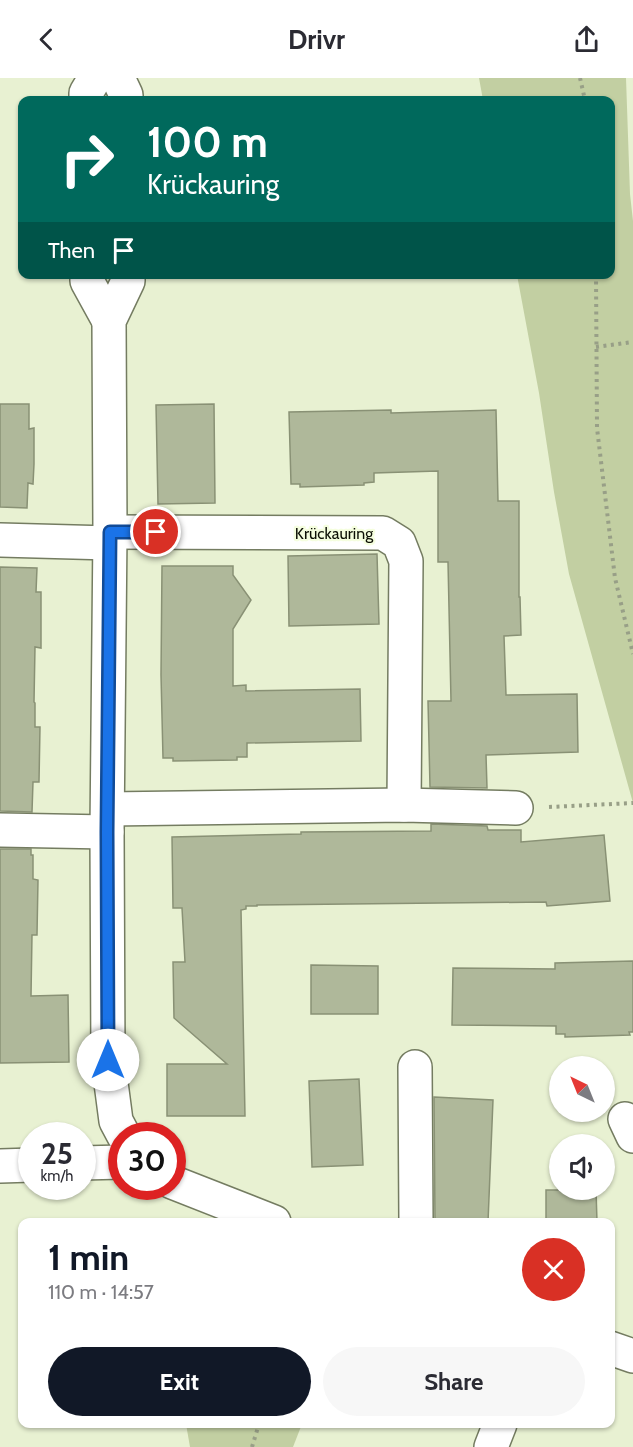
<!DOCTYPE html>
<html lang="en">
<head>
<meta charset="utf-8">
<style>
	:root { --surface:#fff; --page:#f7f7f7; --text:#2b2b33; --muted:#7c7c81; --accent:#111827 }
	body { margin:0; font-family:Cabin,sans-serif; background:var(--page); color:var(--text); height:100vh; display:flex; flex-direction:column; font-size:22px; white-space:nowrap }
	* { box-sizing:border-box; margin:0 }
	p { font-size:20px; color:var(--muted) }
	.icon { flex:none; width:33px; height:33px; fill:none; stroke:currentColor; stroke-width:2; stroke-linecap:round; stroke-linejoin:round }
	.map { position:relative; flex:1; overflow:hidden }
	.details { position:absolute; left:18px; top:1140px; width:597px; height:210px; display:flex; flex-direction:column; background:var(--surface); border-radius:12px; box-shadow:0 2px 4px #0004 }
	.details>* { flex:none }
	.hud { position:absolute; left:18px; top:18px; width:597px; height:183px; border-radius:12px; box-shadow:0 2px 4px #0004; background:#00695c; color:#fff; overflow:hidden }
	.needle { width:39px; rotate:317deg }
	.fabs { position:absolute; left:549px; top:978px; display:grid; gap:12px }
	.fabs a { display:grid; place-items:center; width:66px; height:66px; border-radius:50%; background:var(--surface); box-shadow:0 2px 4px #0004; font-size:30px }
	.speed { position:absolute; left:18px; top:1044px; display:flex; gap:12px; font-size:30px; font-weight:700; text-align:center }
	.speed>* { display:grid; place-content:center; width:78px; height:78px; border-radius:50%; background:var(--surface); box-shadow:0 2px 4px #0004; line-height:1 }
	.speed small { font-size:15px; font-weight:400 }
	.speed .limit { border:9px solid #d22; background:#fff; color:#111 }
	.pin { position:absolute; display:grid; place-items:center; width:51px; height:51px; color:#fff; margin:-26px; border:3px solid #fff; border-radius:50%; box-shadow:0 2px 6px #0007 }
	.me { position:absolute; width:66px; margin:-33px; rotate:0deg; stroke-linejoin:round; filter:drop-shadow(0 0 4px #0008) }
	.turn { display:flex; align-items:center; gap:21px; height:126px; padding:0 30px; font-size:27px }
	.turn .icon { width:78px; height:78px; stroke-width:2.5 }
	.turn b { display:block; font-size:42px; line-height:51px }
	.then { display:flex; align-items:center; height:57px; padding:0 30px; background:#0003; gap:12px; font-size:22px }
	.round { display:grid; place-items:center; flex:none; width:63px; height:63px; border-radius:32px; background:var(--page) }
	.head { display:flex; align-items:center; justify-content:space-between; height:102px; padding:0 30px }
	h1 { font-size:36px; font-weight:700; line-height:45px; color:var(--accent) }
	.primary-button { display:flex; gap:12px; margin-top:auto; padding:12px 30px }
	.primary-button a { flex:1; height:69px; border-radius:36px; background:var(--accent); color:#fff; font-size:24px; font-weight:700; line-height:69px; text-align:center }
	.primary-button a+a { background:var(--page); color:var(--text) }
	header { display:flex; justify-content:space-between; align-items:center; height:78px; padding:0 30px; background:var(--surface); font-size:27px; font-weight:700 }
	.map>svg:first-child { display:block }
	.green { fill:#c2cfa2 }
	.building { fill:#afb89a; stroke:#899175; stroke-width:1.5 }
	.lines { fill:none; stroke-linecap:round; stroke-linejoin:round }
	.minor-casing { stroke:#747c61; stroke-width:36 }
	.path { stroke:#989f87; stroke-width:4; stroke-dasharray:3 4.5; stroke-linecap:butt }
	.minor { stroke:#fff; stroke-width:33 }
	.route-casing { stroke:#114b97; stroke-width:15 }
	.route { stroke:#1a73e8; stroke-width:10 }
	.labels { text-anchor:middle; stroke-width:4.5; stroke-linejoin:round; paint-order:stroke }
	.street-label { font-size:16px; fill:#0c0f05; stroke:#f5fedf }
</style>
</head>
<body>
<header><svg class="icon" aria-label="back" viewBox="0 0 24 24"><path d="M15 5l-7 7 7 7"/></svg>Drivr<svg class="icon" aria-label="share" viewBox="0 0 24 24"><path d="M12 15V3M7 8l5-5 5 5M5 13v7h14v-7"/></svg></header>
<div class="map">
<svg width="633" height="1369" viewBox="0 0 633 1369">
	<rect width="100%" height="100%" fill="#e8f1d2"/>
	<g class="green">
		<polygon points="479,0 626,0 630,116 633,143 633,725 569,496 554,414 539,315 517,197 610,196 610,22 483,22"/>
		<polygon points="186,1346 302,1346 293,1369 190,1369"/>
	</g>
	<g class="building">
		<polygon points="0,326 29,326 29,351 34,350 34,386 33,406 28,405 27,430 0,429"/>
		<polygon points="214,326 215,425 158,426 156,327"/>
		<polygon points="391,332 391,335 496,332 498,423 519,423 519,519 520,519 521,557 504,558 506,617 577,616 578,674 486,677 487,710 430,709 428,623 451,623 448,484 438,484 438,393 374,395 374,404 364,405 364,407 300,409 300,406 291,406 289,334"/>
		<polygon points="377,476 379,546 289,548 288,478"/>
		<polygon points="162,488 233,488 233,497 251,522 233,551 233,608 246,607 246,613 360,611 361,663 247,665 247,679 237,679 237,682 173,683 173,680 163,680 161,597"/>
		<polygon points="0,489 37,490 36,514 41,514 41,570 35,569 34,624 35,625 35,649 40,649 39,704 33,704 32,734 0,733"/>
		<polygon points="431,746 487,748 488,752 521,752 521,764 604,757 610,823 547,828 546,824 257,827 257,828 246,828 246,831 241,832 245,1038 167,1038 167,986 227,986 174,940 173,884 185,884 182,830 173,830 172,759 301,756 301,754 431,753"/>
		<polygon points="0,771 31,771 31,777 33,777 33,801 38,802 37,857 32,857 31,918 68,917 69,984 0,985"/>
		<polygon points="633,883 633,954 629,954 630,957 565,959 565,956 556,956 556,948 452,947 453,890 555,891 555,885"/>
		<polygon points="311,887 378,888 378,936 311,936"/>
		<polygon points="359,1001 363,1087 312,1089 309,1003"/>
		<polygon points="434,1019 493,1022 488,1144 435,1144"/>
		<polygon points="546,1112 596,1112 597,1144 546,1144"/>
	</g>
	<g class="lines">
		<g class="minor-casing">
			<g id="minor">
				<polyline points="118,0 126,17 126,22"/>
				<polyline points="86,22 86,15 95,0"/>
				<polyline points="87,196 87,203 109,243"/>
				<polyline points="110,454 383,455 399,465 406,483 404,727"/>
				<polyline points="0,462 110,465"/>
				<polyline points="108,731 404,727 516,730"/>
				<polyline points="0,752 107,754"/>
				<polyline points="415,989 416,1144"/>
				<polyline points="625,1041 633,1058"/>
				<polyline points="124,1058 116,1043 108,982 107,754 110,454 109,243 128,203 128,196"/>
				<polyline points="82,1085 122,1084"/>
				<polyline points="0,1088 32,1087"/>
				<polyline points="172,1104 274,1144"/>
				<polyline points="610,1270 633,1278"/>
				<polyline points="491,1369 500,1346"/>
			</g>
		</g>
		<g class="path">
			<polyline points="580,0 585,22"/>
			<polyline points="596,196 597,350 615,500 633,576"/>
			<polyline points="596,269 633,264"/>
			<polyline points="549,729 633,725"/>
			<polyline points="252,1369 259,1346"/>
		</g>
		<use href="#minor" class="minor"/>
	</g>
	<g class="lines">
		<g class="route-casing">
			<polyline id="route" points="108,982 107,754 110,454 156,454"/>
		</g>
		<use href="#route" class="route"/>
	</g>
	<g class="labels">
		<g class="street-label">
			<text x="334" y="461">Krückauring</text>
		</g>
	</g>
</svg>
<div class="fabs">
<a><svg class="needle" viewBox="-14 -14 28 28"><path d="M0-13l5 13h-10z" fill="#e53935"/><path d="M0 13l5-13h-10z" fill="#7c7c81"/></svg></a>
<a><svg class="icon" aria-label="sound" viewBox="0 0 24 24"><path d="M4 9h4l5-4v14l-5-4H4zM17 9q2 3 0 6"/></svg></a>
</div>
<div class="speed"><div>25<small>km/h</small></div><div class="limit">30</div></div>
<div class="pin" style="left:156px;top:454px;background:#d93025"><svg class="icon" aria-label="arrive" viewBox="0 0 24 24"><path d="M6 21V4h12l-3 4 3 4H6"/></svg></div>
<svg class="me" style="left:108px;top:982px" viewBox="-20 -20 40 40"><circle r="19" fill="#fff"/><path d="M0-13L10 11 0 6-10 11z" fill="#1a73e8"/></svg>
<div class="hud">
<div class="turn"><svg class="icon" aria-label="right" viewBox="0 0 24 24"><path d="M7 20v-9h11M14 6l5 5-5 5"/></svg><div><b>100 m</b>Krückauring</div></div>
<div class="then">Then<svg class="icon" aria-label="arrive" viewBox="0 0 24 24"><path d="M6 21V4h12l-3 4 3 4H6"/></svg></div>
</div>
<section class="details">
<div class="head"><div><h1>1 min</h1><p>110 m · 14:57</p></div><a class="round" style="background:#d93025;color:#fff"><svg class="icon" aria-label="close" viewBox="0 0 24 24"><path d="M6 6l12 12M18 6L6 18"/></svg></a></div>
<div class="primary-button"><a>Exit</a><a>Share</a></div>
</section>
</div>
</body>
</html>
